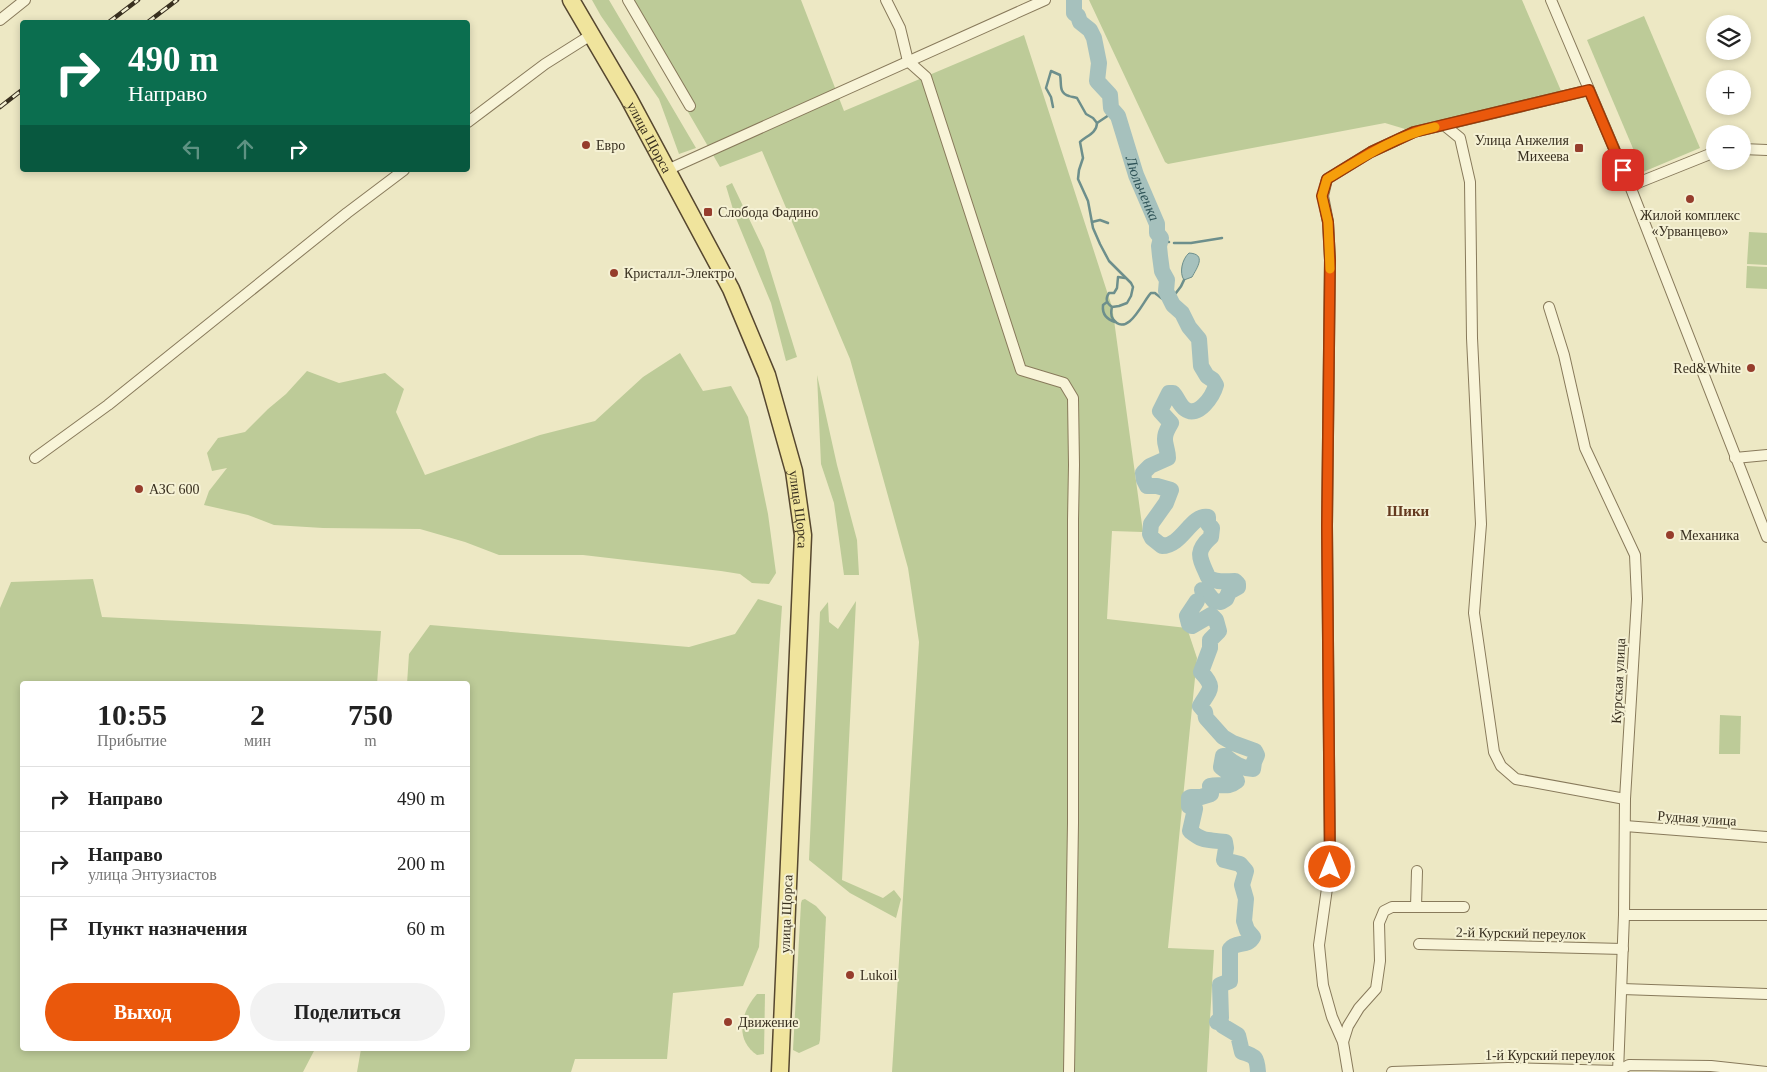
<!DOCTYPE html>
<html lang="ru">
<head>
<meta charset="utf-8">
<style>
	:root { --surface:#fff; --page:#f2f2f2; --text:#222; --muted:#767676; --line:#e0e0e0; --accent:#ea580c }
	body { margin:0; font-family:"Times New Roman",serif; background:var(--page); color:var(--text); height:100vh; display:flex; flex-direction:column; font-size:19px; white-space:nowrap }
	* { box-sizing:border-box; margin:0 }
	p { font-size:16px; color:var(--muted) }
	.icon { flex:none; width:28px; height:28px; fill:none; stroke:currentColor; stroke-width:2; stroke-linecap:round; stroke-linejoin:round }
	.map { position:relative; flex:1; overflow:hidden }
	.sheet { position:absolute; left:20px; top:681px; width:450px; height:370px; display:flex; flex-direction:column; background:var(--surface); border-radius:5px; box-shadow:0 2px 8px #0003 }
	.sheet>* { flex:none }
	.top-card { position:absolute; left:20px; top:20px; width:450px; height:152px; border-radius:5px; box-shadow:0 2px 8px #0003; background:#0b6e4f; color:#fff; overflow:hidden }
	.fabs { position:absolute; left:1706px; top:15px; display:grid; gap:10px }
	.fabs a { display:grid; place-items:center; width:45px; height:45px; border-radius:50%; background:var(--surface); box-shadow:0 2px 8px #0003; font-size:25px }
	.pin { position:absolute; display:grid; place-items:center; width:42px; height:42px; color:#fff; margin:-21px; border-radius:10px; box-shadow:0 2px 8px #0006 }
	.me { position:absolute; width:55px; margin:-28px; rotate:0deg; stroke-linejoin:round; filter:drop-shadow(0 0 4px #0008) }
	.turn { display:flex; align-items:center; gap:18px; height:105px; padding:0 25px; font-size:22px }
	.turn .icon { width:65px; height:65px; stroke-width:2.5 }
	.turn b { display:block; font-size:35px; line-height:42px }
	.lanes { display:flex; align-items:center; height:48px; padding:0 25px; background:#0003; justify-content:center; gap:25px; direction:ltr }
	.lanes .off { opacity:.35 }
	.eta { display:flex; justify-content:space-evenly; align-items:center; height:85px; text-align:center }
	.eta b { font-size:30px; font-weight:700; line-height:35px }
	.button { display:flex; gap:10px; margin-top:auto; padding:10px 25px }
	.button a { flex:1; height:58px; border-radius:30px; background:var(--accent); color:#fff; font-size:20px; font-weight:700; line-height:58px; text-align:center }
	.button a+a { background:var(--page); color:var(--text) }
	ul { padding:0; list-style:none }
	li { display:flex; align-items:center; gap:15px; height:65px; padding:0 25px; border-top:1px solid var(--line) }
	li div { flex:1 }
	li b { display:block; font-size:19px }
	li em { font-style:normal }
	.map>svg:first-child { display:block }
	.green { fill:#bdcb98 }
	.water { fill:#a6c1bd; stroke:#6d8f8c }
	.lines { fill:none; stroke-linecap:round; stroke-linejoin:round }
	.stream { stroke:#6d8f8c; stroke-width:2.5 }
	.river { stroke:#a6c1bd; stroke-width:16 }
	.street-casing { stroke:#887a5b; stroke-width:12 }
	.primary-casing { stroke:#56472f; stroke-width:19 }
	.street { stroke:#f8f4d8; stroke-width:10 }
	.primary { stroke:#f0e49d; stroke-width:16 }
	.rail-casing { stroke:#382f1f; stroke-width:4.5 }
	.rail { stroke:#f5f1d4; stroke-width:2.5; stroke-dasharray:8; stroke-linecap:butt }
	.route-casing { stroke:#983908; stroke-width:12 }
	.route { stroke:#ea580c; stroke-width:9 }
	.slow { stroke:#f59e0b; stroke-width:9 }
	.poi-dot { fill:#963d2c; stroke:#f5f1d4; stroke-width:2 }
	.labels { text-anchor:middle; stroke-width:4; stroke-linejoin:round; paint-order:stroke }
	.street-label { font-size:14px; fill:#382f1f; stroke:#f5f1d4 }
	.poi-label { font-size:14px; fill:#382f1f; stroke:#f5f1d4; text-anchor:start }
	.water-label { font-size:15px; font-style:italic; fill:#2e5357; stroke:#f5f1d4 }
	.neighbourhood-label { font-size:15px; font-weight:bold; fill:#64391f; stroke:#f5f1d4 }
</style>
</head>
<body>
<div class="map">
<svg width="1767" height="1072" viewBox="0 0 1767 1072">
	<rect width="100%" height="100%" fill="#ede8c4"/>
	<g class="green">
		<polygon points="592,0 609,0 696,148 679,154 659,99 601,16"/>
		<polygon points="623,0 801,0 844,111 1024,35 1112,307 1114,320 1143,532 1112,531 1107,619 1187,628 1197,658 1168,948 1214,950 1207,1072 892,1072 919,642 908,568 850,359 762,151 720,167"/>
		<polygon points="1089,0 1522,0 1562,93 1464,118 1405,129 1385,123 1168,164 1165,162"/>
		<polygon points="1644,16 1700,148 1643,172 1587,40"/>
		<polygon points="732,183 764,250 797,357 786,361 771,303 735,216 726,186"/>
		<polygon points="1749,232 1767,233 1767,265 1747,264"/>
		<polygon points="1747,266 1767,267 1767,289 1746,288"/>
		<polygon points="680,353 703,391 731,386 748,417 768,514 776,573 769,584 752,583 740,574 721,571 583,555 499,555 465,542 420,529 323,528 274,525 248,515 204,505 209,491 227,468 212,471 207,453 218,438 245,432 268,409 286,394 307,371 339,383 385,373 404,389 396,412 425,475 540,435 595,421 643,377"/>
		<polygon points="817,375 837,465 857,540 859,575 844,575 834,503 821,464"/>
		<polygon points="93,579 102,617 381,631 377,684 22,684 22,1049 315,1049 303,1072 0,1072 0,608 11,582"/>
		<polygon points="758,599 782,606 759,947 743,986 673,993 667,1059 575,1059 571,1072 357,1072 361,1049 468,1049 468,684 407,684 409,654 430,625 689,647 735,634"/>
		<polygon points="856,601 842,880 883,898 894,890 901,899 896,918 850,893 809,860 820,612 828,602 829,622 838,629"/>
		<polygon points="1720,715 1741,716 1740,754 1719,754"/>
		<polygon points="805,899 816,906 826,917 820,1040 819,1044 799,1053 793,1050 801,903 802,900"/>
		<path d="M757 994H765L764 1054 757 1055C734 1039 741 1012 757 994Z"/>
	</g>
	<path class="water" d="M1189 253C1207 254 1197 268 1192 277L1184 280C1179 273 1182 259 1189 253Z"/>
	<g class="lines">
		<g class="stream">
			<path d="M1053 107 1051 97 1046 88 1051 71 1060 75C1062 83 1058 93 1069 96 1071 97 1074 97 1077 98L1086 114 1093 118 1097 123 1109 115 1116 114"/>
			<path d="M1097 123C1097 133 1086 136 1080 142L1083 158 1079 170 1078 179 1088 201 1093 228 1100 244 1109 261 1131 283 1133 287 1131 296 1127 303 1119 306 1112 307C1111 311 1110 315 1113 319 1128 339 1144 299 1151 293H1155C1161 298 1163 301 1171 301 1173 293 1180 292 1184 280"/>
			<polyline points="1092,222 1100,220 1108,223"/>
			<polyline points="1161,241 1169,242"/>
			<polyline points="1174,243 1191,243 1222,238"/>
			<path d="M1107 302 1103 305C1102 315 1107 319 1115 322"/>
			<path d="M1112 307C1106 303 1105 299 1109 293H1114L1117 288 1118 277 1125 278"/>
		</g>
		<g class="river">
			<path id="s1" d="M1074 0V13L1078 16 1080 22 1090 30 1094 38 1099 63 1097 81 1110 95 1111 108 1118 116 1136 175 1157 224V233L1161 238 1159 246 1160 256 1162 271 1167 280 1166 291 1173 305 1182 313 1189 327 1199 339 1201 366 1207 376 1213 380 1216 385C1213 396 1198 419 1185 409 1180 406 1177 397 1173 393H1169L1160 411 1171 423C1167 430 1163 436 1166 446 1167 451 1168 453 1168 458L1150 466 1143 473 1144 480 1147 486H1157L1171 490 1166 503 1151 524 1150 534 1152 538 1162 546C1182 546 1191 514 1208 517V524L1212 528 1211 537C1194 552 1200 558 1208 577 1215 583 1226 581 1235 581L1238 584V587L1229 592 1226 599 1221 602 1214 601 1205 590H1202"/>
			<path d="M1197 601 1187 616 1189 624 1192 626 1211 615 1216 620 1219 631 1210 640V648L1201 672C1216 688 1210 689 1200 706L1205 712 1206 718 1223 737 1233 743 1255 751 1257 755 1254 762 1253 769C1242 769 1233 763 1225 756H1223L1221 767 1233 776 1237 781C1227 789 1221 783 1210 786L1211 794 1201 797H1191L1189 798V806L1195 809 1190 831C1205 843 1208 839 1225 842L1226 848 1224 860 1240 864 1246 871 1242 885 1246 899 1244 921 1247 930 1253 937C1248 947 1236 941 1230 949V981L1220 985 1221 1018 1217 1022 1221 1023 1223 1026 1238 1035 1242 1052C1256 1056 1257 1058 1258 1072"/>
		</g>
		<g class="street-casing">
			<g id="street">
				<polyline points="628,0 690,106"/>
				<polyline points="886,0 900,28 908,61 926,77 1021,370 1064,383 1073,398 1074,465 1073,520 1073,823 1069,1072"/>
				<polyline points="1551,0 1630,186 1767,537"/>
				<polyline points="0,20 25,0"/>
				<polyline points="468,122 545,64 591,35"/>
				<polyline points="1444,125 1589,90"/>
				<polyline points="1742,149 1767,150"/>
				<polyline points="667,170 1045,0"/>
				<polyline points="1630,186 1715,152"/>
				<polyline points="1549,307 1564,355 1585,448 1635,555 1637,599 1625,799 1624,915 1618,1072"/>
				<polyline points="35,458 108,405 347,213 404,170"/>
				<polyline points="1735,458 1767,455"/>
				<polyline points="1625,826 1767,837"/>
				<polyline points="1416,907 1464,907"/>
				<polyline points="1624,915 1767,915"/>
				<polyline points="1419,944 1623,949"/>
				<polyline points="1622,989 1767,994"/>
				<polyline points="1343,1042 1348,1026 1359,1008 1376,989 1380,961 1379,923 1384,911 1392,907 1416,907 1417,871"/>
				<polyline points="1348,1072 1343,1042 1332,1017 1323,985 1319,945 1330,867 1327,526 1330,260 1328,222 1323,196 1327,179 1371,152 1414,132 1444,125 1460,138 1470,182 1472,338 1481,524 1474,613 1494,752 1501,766 1516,779 1625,799"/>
				<polyline points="1392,1072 1508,1068 1618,1071 1629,1065 1711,1066 1767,1072"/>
			</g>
		</g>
		<g class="primary-casing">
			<g id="primary">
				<path id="s2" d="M571 0 629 99 731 289 767 375 794 471 803 535 780 1072"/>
			</g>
		</g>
		<use href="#street" class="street"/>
		<use href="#primary" class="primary"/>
		<g class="rail-casing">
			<g id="rail">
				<polyline points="109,22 138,0"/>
				<polyline points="148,22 177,0"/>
				<polyline points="0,107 22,90"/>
			</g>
		</g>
		<use href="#rail" class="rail"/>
	</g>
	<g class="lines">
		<g class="route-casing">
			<polyline id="route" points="1330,867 1327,526 1330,260 1328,222 1322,196 1327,179 1371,152 1414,132 1589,90 1623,170"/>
		</g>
		<use href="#route" class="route"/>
		<path class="slow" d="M1330 269 1328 222 1322 196 1327 179C1362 158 1395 136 1435 127"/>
	</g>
	<g class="poi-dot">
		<circle cx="586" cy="145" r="5"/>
		<rect x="1574" y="143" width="10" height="10" rx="2.5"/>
		<circle cx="1690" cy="199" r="5"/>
		<rect x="703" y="207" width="10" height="10" rx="2.5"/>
		<circle cx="614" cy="273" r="5"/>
		<circle cx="1751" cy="368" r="5"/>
		<circle cx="139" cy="489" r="5"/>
		<circle cx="1670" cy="535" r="5"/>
		<circle cx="850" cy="975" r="5"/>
		<circle cx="728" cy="1022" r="5"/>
	</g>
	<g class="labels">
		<g class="street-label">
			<text dy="5" stroke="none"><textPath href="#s2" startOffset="158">улица Щорса</textPath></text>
			<text dy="5" stroke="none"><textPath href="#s2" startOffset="562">улица Щорса</textPath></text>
			<text transform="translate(1618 681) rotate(-87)" y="5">Курская улица</text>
			<text transform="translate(1697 818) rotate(4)" y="5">Рудная улица</text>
			<text transform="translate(786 914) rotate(-88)" y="5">улица Щорса</text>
			<text transform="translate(1521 933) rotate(1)" y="5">2-й Курский переулок</text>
			<text x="1550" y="1060">1-й Курский переулок</text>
		</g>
		<g class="poi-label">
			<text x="1569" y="145" text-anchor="end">Улица Анжелия<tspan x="1569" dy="16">Михеева</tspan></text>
			<text x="596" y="150">Евро</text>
			<text x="718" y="217">Слобода Фадино</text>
			<text x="1690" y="220" text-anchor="middle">Жилой комплекс<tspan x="1690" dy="16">«Урванцево»</tspan></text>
			<text x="624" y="278">Кристалл-Электро</text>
			<text x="1741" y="373" text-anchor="end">Red&amp;White</text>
			<text x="149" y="494">АЗС 600</text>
			<text x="1680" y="540">Механика</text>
			<text x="860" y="980">Lukoil</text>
			<text x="738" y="1027">Движение</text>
		</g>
		<g class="water-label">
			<text dy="5" stroke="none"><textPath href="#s1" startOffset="209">Люльченка</textPath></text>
		</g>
		<g class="neighbourhood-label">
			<text x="1408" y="516">Шики</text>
		</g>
	</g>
</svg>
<div class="fabs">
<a><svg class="icon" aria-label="layers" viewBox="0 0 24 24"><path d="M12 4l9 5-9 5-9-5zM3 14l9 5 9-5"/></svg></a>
<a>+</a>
<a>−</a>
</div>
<div class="pin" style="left:1623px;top:170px;background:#d93025"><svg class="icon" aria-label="arrive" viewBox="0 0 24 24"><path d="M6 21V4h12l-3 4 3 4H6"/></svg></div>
<svg class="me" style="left:1330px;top:867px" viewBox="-20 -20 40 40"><circle r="17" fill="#ea580c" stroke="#fff" stroke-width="3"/><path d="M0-11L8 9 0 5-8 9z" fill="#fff"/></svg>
<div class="top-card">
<div class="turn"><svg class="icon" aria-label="right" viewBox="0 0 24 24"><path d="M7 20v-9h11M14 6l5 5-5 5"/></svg><div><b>490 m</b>Направо</div></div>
<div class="lanes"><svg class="icon off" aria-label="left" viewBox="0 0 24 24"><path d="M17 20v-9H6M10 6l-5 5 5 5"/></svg><svg class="icon off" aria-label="ahead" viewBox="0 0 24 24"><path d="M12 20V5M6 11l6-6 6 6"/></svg><svg class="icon" aria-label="right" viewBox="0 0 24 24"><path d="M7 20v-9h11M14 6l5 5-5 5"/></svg></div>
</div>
<section class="sheet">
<div class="eta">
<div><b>10:55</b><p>Прибытие</p></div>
<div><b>2</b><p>мин</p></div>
<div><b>750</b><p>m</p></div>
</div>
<ul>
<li><svg class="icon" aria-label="right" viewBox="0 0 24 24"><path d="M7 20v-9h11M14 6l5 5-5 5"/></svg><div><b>Направо</b></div><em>490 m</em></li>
<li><svg class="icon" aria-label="right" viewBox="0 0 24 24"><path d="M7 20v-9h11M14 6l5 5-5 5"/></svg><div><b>Направо</b><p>улица Энтузиастов</p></div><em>200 m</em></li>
<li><svg class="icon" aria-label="arrive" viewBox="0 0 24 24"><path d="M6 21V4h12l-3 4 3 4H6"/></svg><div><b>Пункт назначения</b></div><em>60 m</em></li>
</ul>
<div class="button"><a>Выход</a><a>Поделиться</a></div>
</section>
</div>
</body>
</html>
